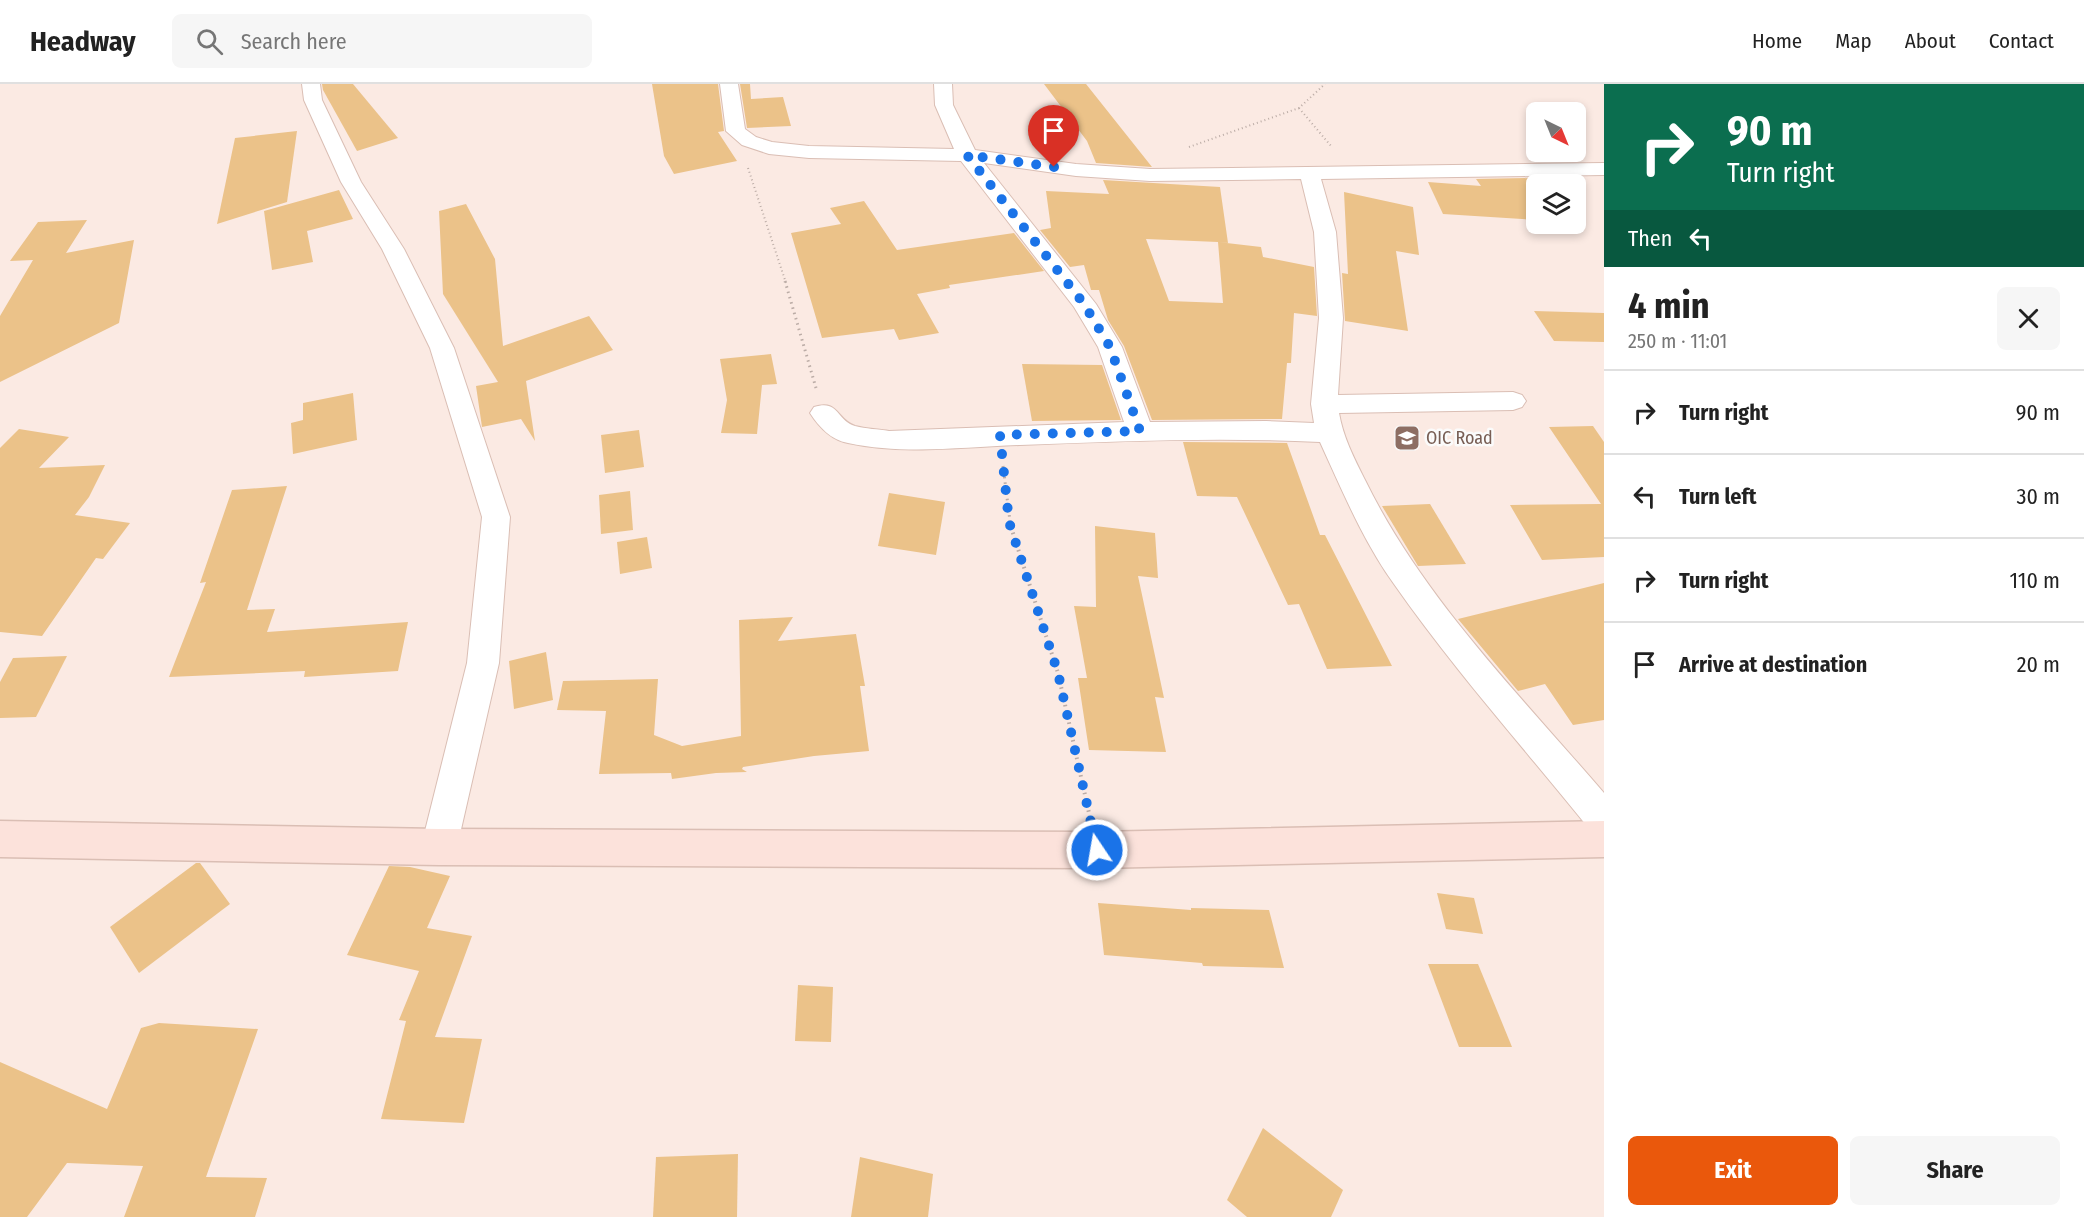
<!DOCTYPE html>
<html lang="en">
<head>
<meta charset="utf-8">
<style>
	:root { --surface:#fff; --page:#f6f6f6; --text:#222; --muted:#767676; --line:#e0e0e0; --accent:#ea580c }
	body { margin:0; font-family:"Fira Sans Condensed",sans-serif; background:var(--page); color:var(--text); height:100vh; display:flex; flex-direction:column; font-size:22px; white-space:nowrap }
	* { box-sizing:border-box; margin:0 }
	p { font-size:20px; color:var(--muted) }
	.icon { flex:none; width:33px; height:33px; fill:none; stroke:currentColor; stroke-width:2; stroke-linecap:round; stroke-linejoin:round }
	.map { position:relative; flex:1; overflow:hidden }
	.side { display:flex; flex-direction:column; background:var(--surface); width:480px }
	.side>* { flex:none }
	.guide { background:#0b6e4f; color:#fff; overflow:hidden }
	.needle { width:39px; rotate:137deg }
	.controls { position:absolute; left:1526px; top:18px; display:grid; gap:12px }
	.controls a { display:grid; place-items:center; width:60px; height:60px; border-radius:9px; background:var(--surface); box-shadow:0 3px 9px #0003; font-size:30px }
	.pin { position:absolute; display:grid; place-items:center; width:51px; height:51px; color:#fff; margin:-62px -26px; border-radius:50% 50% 50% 0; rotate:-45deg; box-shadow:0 0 6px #0007 }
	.pin .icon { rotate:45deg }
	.me { position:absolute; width:66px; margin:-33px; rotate:348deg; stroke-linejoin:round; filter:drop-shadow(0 0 4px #0008) }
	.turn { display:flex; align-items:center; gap:21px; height:126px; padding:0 24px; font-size:27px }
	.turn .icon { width:78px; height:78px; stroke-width:2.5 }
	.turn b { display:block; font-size:42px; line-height:51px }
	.then { display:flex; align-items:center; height:57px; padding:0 24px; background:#0003; gap:12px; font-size:22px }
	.round { display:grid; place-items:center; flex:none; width:63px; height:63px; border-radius:9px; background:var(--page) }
	.summary { display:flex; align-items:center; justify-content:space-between; height:102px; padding:0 24px }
	h1 { font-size:36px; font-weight:700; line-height:45px }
	.cta { display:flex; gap:12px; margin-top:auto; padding:12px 24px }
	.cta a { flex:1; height:69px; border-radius:9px; background:var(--accent); color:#fff; font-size:24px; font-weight:700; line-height:69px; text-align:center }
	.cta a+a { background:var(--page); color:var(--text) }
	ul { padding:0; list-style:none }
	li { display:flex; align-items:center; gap:18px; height:84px; padding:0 24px; border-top:2px solid var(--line) }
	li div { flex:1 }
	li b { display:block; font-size:22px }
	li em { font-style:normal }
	header { display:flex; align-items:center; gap:36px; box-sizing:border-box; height:84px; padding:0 30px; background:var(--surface); border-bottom:2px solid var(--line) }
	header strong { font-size:28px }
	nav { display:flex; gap:33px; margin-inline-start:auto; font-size:21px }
	.search { width:420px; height:54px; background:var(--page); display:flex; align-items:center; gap:15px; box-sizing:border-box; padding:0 21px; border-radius:9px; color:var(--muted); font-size:22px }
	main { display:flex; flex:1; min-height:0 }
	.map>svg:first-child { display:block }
	.building { fill:#ebc289; fill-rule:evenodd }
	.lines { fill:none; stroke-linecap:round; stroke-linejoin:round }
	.street-casing { stroke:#dabeb4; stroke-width:2 }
	.secondary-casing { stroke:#dabeb4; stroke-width:3 }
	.path-far2 { stroke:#bbaca6; stroke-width:2; stroke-dasharray:1 3; stroke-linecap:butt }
	.path-far1 { stroke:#bbaca6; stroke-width:3; stroke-dasharray:1.5 4; stroke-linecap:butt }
	.path { stroke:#bbaca6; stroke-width:4; stroke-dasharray:1.5 4.5; stroke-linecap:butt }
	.street { fill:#fff; fill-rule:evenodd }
	.secondary { fill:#fce2db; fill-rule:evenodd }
	.route { stroke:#1a73e8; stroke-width:10; stroke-dasharray:0 18 }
	.labels { text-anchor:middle; stroke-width:5; stroke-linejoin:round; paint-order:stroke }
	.education-label { font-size:18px; fill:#785e54; stroke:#fbfbfb; text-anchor:start }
</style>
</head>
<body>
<header>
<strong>Headway</strong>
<div class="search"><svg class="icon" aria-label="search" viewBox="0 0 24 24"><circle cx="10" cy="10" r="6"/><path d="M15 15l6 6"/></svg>Search here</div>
<nav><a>Home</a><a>Map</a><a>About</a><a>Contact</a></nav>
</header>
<main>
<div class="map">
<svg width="1604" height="1133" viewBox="0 0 1604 1133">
	<rect width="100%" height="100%" fill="#fbeae3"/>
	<g class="building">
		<polygon points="322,0 353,0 398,54 357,67 323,6"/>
		<polygon points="652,0 718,0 724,47 718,48 737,77 674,90 664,72"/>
		<polygon points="740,0 750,0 751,15 783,13 791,42 747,44"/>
		<polygon points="1044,0 1086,0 1152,83 1096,79 1087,57"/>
		<polygon points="297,47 287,118 217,140 235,54"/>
		<polygon points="1532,94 1574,100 1536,100 1536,136 1443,130 1428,98 1481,102 1476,95"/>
		<path d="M1103 96 1220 103 1228 159 1218 158 1261 163 1263 173 1314 183 1317 232 1294 229 1291 279H1287L1282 335 1152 336 1124 262 1108 236 1099 206H1091L1084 181 1070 183 1040 146 1051 144 1046 107 1109 110ZM1146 155 1218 158 1223 219 1169 217Z"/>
		<polygon points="339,106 353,135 307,147 313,178 272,186 264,127"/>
		<polygon points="1344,108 1413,123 1419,171 1396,167 1408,247 1345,237 1342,189 1348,190"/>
		<polygon points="864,117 897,166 1014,149 1044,187 949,201 950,204 917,210 939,249 899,256 894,245 822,254 791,149 841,140 830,124"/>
		<polygon points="466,120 495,175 503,262 589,232 613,266 526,297 535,357 521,335 482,343 476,302 498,298 443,210 439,127"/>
		<polygon points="87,136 66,169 134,156 119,239 0,298 0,232 33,176 10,177 38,138"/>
		<polygon points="1534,227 1604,229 1604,258 1554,257"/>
		<polygon points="771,270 777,300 762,301 757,350 721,349 727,316 720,275"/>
		<polygon points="1022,280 1102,281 1121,336 1032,337"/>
		<polygon points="353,309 357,356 293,370 291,339 303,336 303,319"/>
		<polygon points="1593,342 1604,358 1604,473 1542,476 1510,421 1601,420 1549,343"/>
		<polygon points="19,345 69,353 39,384 105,381 89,413 75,431 130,439 103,475 96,474 42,552 0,548 0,364"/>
		<polygon points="639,346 644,383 605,389 601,351"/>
		<polygon points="1183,358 1287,359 1320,451 1325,451 1392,582 1327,585 1299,520 1288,521 1237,413 1197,412"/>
		<polygon points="287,402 247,526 275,525 267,548 408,538 398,587 304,593 305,587 169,593 206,498 200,499 232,406"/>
		<polygon points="630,407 633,446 601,450 599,411"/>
		<polygon points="889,409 945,418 936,471 878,462"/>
		<polygon points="1430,420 1466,480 1418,482 1382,422"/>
		<polygon points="1095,442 1155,449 1158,494 1138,492 1164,614 1155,613 1166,668 1089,666 1078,594 1087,594 1074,522 1096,523"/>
		<polygon points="647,453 652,484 620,490 617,458"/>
		<polygon points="1604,499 1604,636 1573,641 1545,600 1518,607 1458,535"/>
		<polygon points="793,533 778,557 856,550 865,602 860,602 869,667 814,672 743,683 742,685 747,688 716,689 672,695 671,689 599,690 606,627 557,626 563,597 658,595 654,651 682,662 741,652 739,536"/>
		<polygon points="546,568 553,616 514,625 509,577"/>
		<polygon points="67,572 36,633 0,634 0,598 13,574"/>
		<polygon points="196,779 200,779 230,820 139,889 110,843"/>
		<polygon points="389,782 410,783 450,792 427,844 472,852 435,953 482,955 464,1039 381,1035 406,937 399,936 419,887 347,871"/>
		<polygon points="1437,809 1474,814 1483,850 1446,845"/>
		<polygon points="1098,819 1191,826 1191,824 1269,826 1284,884 1203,882 1202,879 1104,871"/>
		<polygon points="1428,880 1478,880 1512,963 1459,963"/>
		<polygon points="798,901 833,903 831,958 795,957"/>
		<polygon points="159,939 258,945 206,1093 267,1094 255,1133 124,1133 143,1082 67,1079 27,1133 0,1133 0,978 107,1025 141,944"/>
		<polygon points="1263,1044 1343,1106 1331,1133 1247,1133 1227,1116"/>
		<polygon points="738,1070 737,1133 653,1133 656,1073"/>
		<polygon points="860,1073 933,1090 928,1133 851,1133"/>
	</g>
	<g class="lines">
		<g class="street-casing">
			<g id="street">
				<polygon points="302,0 320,0 322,16 361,98 404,165 454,264 510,433 499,579 457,763 452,775 439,780 426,775 421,763 467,579 482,433 430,264 382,165 341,98 304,16"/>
				<path d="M720 0H738L745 45 756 53 772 58 809 62 954 65 935 21 934 0H952L953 21 975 66 1076 80 1150 85 1604 79V91L1321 95 1336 148 1343 234 1338 311 1513 308 1522 311 1526 317 1522 323 1513 326 1339 329C1343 353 1354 374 1365 396 1422 513 1520 611 1604 709V752L1591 747C1525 665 1454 586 1394 500 1363 457 1342 406 1320 358 1220 353 1120 357 1020 361 963 363 903 371 848 359 831 356 819 343 810 329L814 323C839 315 836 336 855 342 866 345 878 345 889 347L1124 338 1098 263 1074 223 961 77 809 74 769 70 742 61 726 47ZM984 79 1076 92 1150 97 1301 95 1314 148 1319 234 1311 320 1314 339 1266 337 1150 338 1122 263 1096 220Z"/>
			</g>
		</g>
		<g class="secondary-casing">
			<polygon id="secondary" points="0,737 439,745 1097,748 1604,737 1604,773 1097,784 439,781 0,773"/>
		</g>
		<g class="path-far2">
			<polyline points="1299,24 1331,62"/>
			<polyline points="1189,63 1299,24 1325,0"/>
			<polyline points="748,84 786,199"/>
		</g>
		<g class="path-far1">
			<polyline points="785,197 816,304"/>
			<polyline points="1003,382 1011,445"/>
		</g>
		<polyline class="path" points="1011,443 1058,589 1089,729"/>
		<use href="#street" class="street"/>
		<use href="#secondary" class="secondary"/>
	</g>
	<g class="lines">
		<polyline class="route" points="1054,83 967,71 1084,220 1110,263 1140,347 1000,351 1009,438 1058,589 1097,766"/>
	</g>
	<defs>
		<g id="school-square" transform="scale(1.35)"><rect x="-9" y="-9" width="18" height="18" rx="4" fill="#8d6e63" stroke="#fbfbfb"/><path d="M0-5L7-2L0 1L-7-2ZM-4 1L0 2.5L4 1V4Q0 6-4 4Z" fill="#fff"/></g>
	</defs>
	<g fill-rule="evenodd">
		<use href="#school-square" x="1407" y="354"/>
	</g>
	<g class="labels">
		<g class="education-label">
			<text x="1426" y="360">OIC Road</text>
		</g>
	</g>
</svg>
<div class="controls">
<a><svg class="needle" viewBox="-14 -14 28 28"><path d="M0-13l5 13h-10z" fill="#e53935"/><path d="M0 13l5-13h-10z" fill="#767676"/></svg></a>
<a><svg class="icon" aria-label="layers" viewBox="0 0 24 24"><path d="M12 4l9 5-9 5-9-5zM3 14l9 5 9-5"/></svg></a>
</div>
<div class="pin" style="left:1054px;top:83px;background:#d93025"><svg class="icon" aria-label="arrive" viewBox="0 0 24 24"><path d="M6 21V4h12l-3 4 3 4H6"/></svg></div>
<svg class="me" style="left:1097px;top:766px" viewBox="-20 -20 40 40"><circle r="17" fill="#1a73e8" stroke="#fff" stroke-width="3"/><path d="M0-11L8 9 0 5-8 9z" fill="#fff"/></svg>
</div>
<section class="side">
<div class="guide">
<div class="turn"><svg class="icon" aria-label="right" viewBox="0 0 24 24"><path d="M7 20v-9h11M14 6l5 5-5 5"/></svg><div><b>90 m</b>Turn right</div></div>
<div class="then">Then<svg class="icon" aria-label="left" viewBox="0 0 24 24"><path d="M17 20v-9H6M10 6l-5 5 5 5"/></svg></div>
</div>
<div class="summary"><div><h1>4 min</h1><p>250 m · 11:01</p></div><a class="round"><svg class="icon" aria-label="close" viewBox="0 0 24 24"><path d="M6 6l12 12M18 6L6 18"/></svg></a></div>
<ul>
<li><svg class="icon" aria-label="right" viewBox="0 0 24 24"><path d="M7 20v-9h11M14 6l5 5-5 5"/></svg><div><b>Turn right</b></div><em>90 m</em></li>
<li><svg class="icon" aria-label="left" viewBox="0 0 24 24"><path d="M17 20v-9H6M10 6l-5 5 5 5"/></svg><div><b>Turn left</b></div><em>30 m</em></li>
<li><svg class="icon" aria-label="right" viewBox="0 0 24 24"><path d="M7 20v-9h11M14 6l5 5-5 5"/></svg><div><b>Turn right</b></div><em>110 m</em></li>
<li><svg class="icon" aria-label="arrive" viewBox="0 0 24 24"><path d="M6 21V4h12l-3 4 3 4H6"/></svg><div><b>Arrive at destination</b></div><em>20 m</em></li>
</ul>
<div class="cta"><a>Exit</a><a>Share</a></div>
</section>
</main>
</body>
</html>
